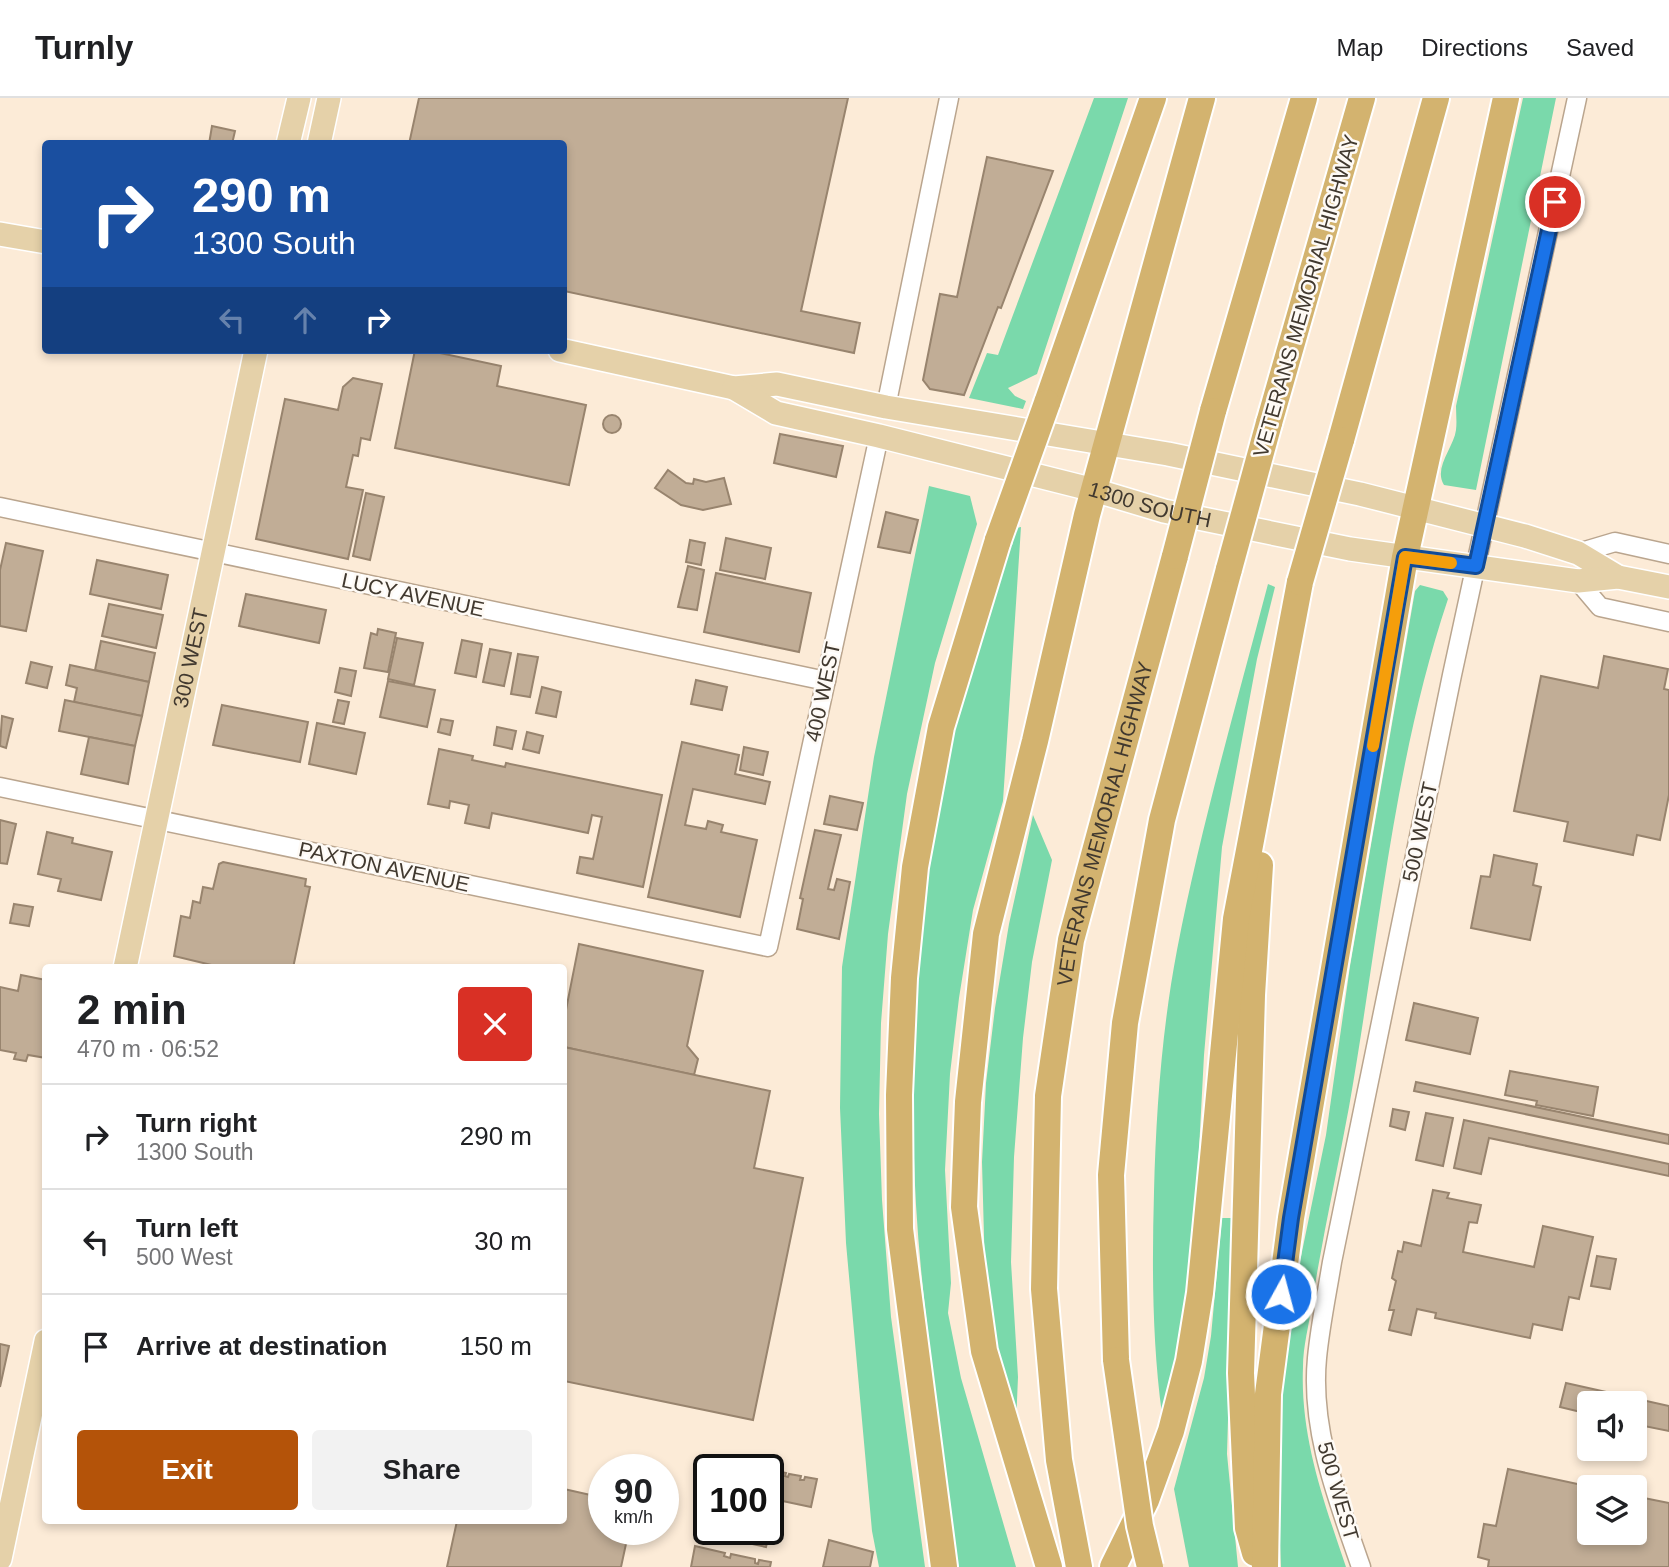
<!DOCTYPE html>
<html lang="en">
<head>
<meta charset="utf-8">
<style>
	:root { --surface:#fff; --page:#f2f2f2; --text:#202124; --muted:#757577; --line:#e0e0e0; --accent:#b45309 }
	body { margin:0; font-family:Arial,sans-serif; background:var(--page); color:var(--text); height:100vh; display:flex; flex-direction:column; font-size:26px; white-space:nowrap }
	* { box-sizing:border-box; margin:0 }
	p { font-size:23px; color:var(--muted) }
	.icon { flex:none; width:38px; height:38px; fill:none; stroke:currentColor; stroke-width:2; stroke-linecap:round; stroke-linejoin:round }
	.map { position:relative; flex:1; overflow:hidden }
	.panel { position:absolute; left:42px; top:866px; width:525px; height:560px; display:flex; flex-direction:column; background:var(--surface); border-radius:7px; box-shadow:0 4px 10px #0003 }
	.panel>* { flex:none }
	.banner { position:absolute; left:42px; top:42px; width:525px; height:214px; border-radius:7px; box-shadow:0 4px 10px #0003; background:#1a4fa0; color:#fff; overflow:hidden }
	.buttons { position:absolute; left:1577px; top:1293px; display:grid; gap:14px }
	.buttons a { display:grid; place-items:center; width:70px; height:70px; border-radius:7px; background:var(--surface); box-shadow:0 4px 10px #0003; font-size:35px }
	.speed { position:absolute; left:588px; top:1356px; display:flex; gap:14px; font-size:35px; font-weight:700; text-align:center }
	.speed>* { display:grid; place-content:center; width:91px; height:91px; border-radius:50%; background:var(--surface); box-shadow:0 4px 10px #0003; line-height:1 }
	.speed small { font-size:18px; font-weight:400 }
	.speed .limit { border:4px solid #111; border-radius:10px; background:#fff; color:#111 }
	.pin { position:absolute; display:grid; place-items:center; width:60px; height:60px; color:#fff; margin:-30px; border:4px solid #fff; border-radius:50%; box-shadow:0 2px 7px #0007 }
	.me { position:absolute; width:77px; margin:-38px; rotate:7deg; stroke-linejoin:round; filter:drop-shadow(0 0 5px #0008) }
	.turn { display:flex; align-items:center; gap:24px; height:147px; padding:0 35px; font-size:32px }
	.turn .icon { width:91px; height:91px; stroke-width:2.5 }
	.turn b { display:block; font-size:49px; line-height:60px }
	.lanes { display:flex; align-items:center; height:66px; padding:0 35px; background:#0003; justify-content:center; gap:35px; direction:ltr }
	.lanes .off { opacity:.35 }
	.round { display:grid; place-items:center; flex:none; width:74px; height:74px; border-radius:7px; background:var(--page) }
	.head { display:flex; align-items:center; justify-content:space-between; height:119px; padding:0 35px }
	h1 { font-size:42px; font-weight:600; line-height:52px }
	.button { display:flex; gap:14px; margin-top:auto; padding:14px 35px }
	.button a { flex:1; height:80px; border-radius:7px; background:var(--accent); color:#fff; font-size:28px; font-weight:600; line-height:80px; text-align:center }
	.button a+a { background:var(--page); color:var(--text) }
	ul { padding:0; list-style:none }
	li { display:flex; align-items:center; gap:21px; height:105px; padding:0 35px; border-top:2px solid var(--line) }
	li div { flex:1 }
	li b { display:block; font-size:26px }
	li em { font-style:normal }
	header { display:flex; align-items:center; gap:42px; box-sizing:border-box; height:98px; padding:0 35px; background:var(--surface); border-bottom:2px solid var(--line) }
	header strong { font-size:33px }
	nav { display:flex; gap:38px; margin-inline-start:auto; font-size:24px }
	.map>svg:first-child { display:block }
	.green { fill:#7ad9ab }
	.building { fill:#c1ad96; stroke:#98846e; stroke-width:2 }
	.lines { fill:none; stroke-linecap:round; stroke-linejoin:round }
	.minor-casing { stroke:#baa58e; stroke-width:21 }
	.major-casing { stroke:#fff; stroke-width:26 }
	.highway-casing { stroke:#fff; stroke-width:30 }
	.minor { stroke:#fff; stroke-width:18 }
	.major { stroke:#e5d1a9; stroke-width:23 }
	.highway { stroke:#d3b36f; stroke-width:26 }
	.highway-bridge-casing { stroke:#fff; stroke-width:30; stroke-linecap:butt }
	.highway-bridge { stroke:#d3b36f; stroke-width:26 }
	.route-casing { stroke:#114b97; stroke-width:18 }
	.route { stroke:#1a73e8; stroke-width:12 }
	.slow { stroke:#f59e0b; stroke-width:12 }
	.labels { text-anchor:middle; stroke-width:5; stroke-linejoin:round; paint-order:stroke }
	.street-label { font-size:21px; fill:#41392f; stroke:#fefaf5 }
</style>
</head>
<body>
<header>
<strong>Turnly</strong>
<nav><a>Map</a><a>Directions</a><a>Saved</a></nav>
</header>
<div class="map">
<svg width="1669" height="1469" viewBox="0 0 1669 1469">
	<rect width="100%" height="100%" fill="#fcebd7"/>
	<g class="green">
		<polygon points="1094,0 1128,0 1037,276 1008,290 1015,298 1026,303 1023,311 969,300 987,255 998,257"/>
		<path d="M1523 0H1556L1476 392 1444 387C1433 370 1454 349 1456 332 1457 324 1456 316 1456 308Z"/>
		<polygon points="929,388 970,398 977,426 935,565 907,696 888,836 881,925 879,1016 882,1102 891,1219 925,1469 879,1469 872,1433 846,1145 840,1010 842,869 874,659"/>
		<path d="M1021 429 1003 703 973 812 959 900 950 976 945 1072 951 1185 948 1215 961 1280 1016 1469H957C945 1348 923 1228 916 1107 906 930 923 739 970 567 982 522 998 476 1011 431Z"/>
		<path d="M1268 486 1275 489 1257 561 1222 749 1204 957 1195 1128 1179 1262 1162 1316C1152 1243 1152 1168 1154 1094 1156 1013 1162 931 1177 852 1201 728 1236 608 1268 486Z"/>
		<path d="M1420 487 1443 493 1448 501C1393 665 1379 840 1349 1009 1337 1075 1322 1140 1312 1206 1309 1227 1303 1248 1303 1269 1300 1339 1324 1404 1346 1469H1281L1277 1380 1278 1329 1290 1212 1326 1037 1350 868 1415 493Z"/>
		<polygon points="1033,717 1052,762 1032,864 1023,940 1014,1059 1011,1164 1018,1279 1016,1326 999,1286 985,1176 982,1064 986,985 995,910 1009,826"/>
		<polygon points="1222,1120 1234,1120 1227,1356 1238,1469 1189,1469 1174,1391 1204,1280 1211,1238"/>
	</g>
	<g class="building">
		<polygon points="419,0 848,0 801,213 860,225 854,255 564,193 564,46 409,46"/>
		<polygon points="212,28 235,33 232,46 209,46"/>
		<polygon points="987,59 1053,73 1001,210 998,209 964,297 930,291 923,282 940,196 957,199"/>
		<polygon points="415,252 426,252 501,268 497,288 586,307 569,387 395,350"/>
		<polygon points="353,280 382,286 370,342 361,340 358,358 353,357 346,389 363,392 348,461 256,441 285,301 338,312 343,289"/>
		<circle cx="612" cy="326" r="9"/>
		<polygon points="780,336 843,348 836,379 774,365"/>
		<polygon points="668,372 686,385 693,386 694,381 706,384 724,380 731,406 703,412 681,407 655,390"/>
		<polygon points="366,395 384,399 370,462 353,458"/>
		<polygon points="886,414 918,422 910,455 878,449"/>
		<polygon points="726,440 771,450 765,481 720,472"/>
		<polygon points="690,442 705,445 701,467 686,464"/>
		<polygon points="6,445 43,453 26,533 0,528 0,472"/>
		<polygon points="97,462 168,477 161,511 90,496"/>
		<polygon points="688,468 704,472 697,512 678,509"/>
		<polygon points="716,475 811,495 799,554 704,534"/>
		<polygon points="246,496 326,512 319,545 239,528"/>
		<polygon points="109,506 163,517 156,550 102,538"/>
		<polygon points="378,531 396,535 388,574 364,570 371,535 377,537"/>
		<polygon points="397,540 423,545 414,587 388,581"/>
		<polygon points="462,542 482,546 476,579 455,575"/>
		<polygon points="101,543 155,555 149,584 95,572"/>
		<polygon points="490,551 511,555 504,588 483,584"/>
		<polygon points="518,556 538,559 530,599 511,596"/>
		<polygon points="1604,558 1668,571 1664,591 1669,592 1669,697 1660,742 1637,737 1633,757 1564,743 1568,724 1514,713 1541,578 1598,590"/>
		<polygon points="31,564 52,569 47,590 26,585"/>
		<polygon points="70,567 149,584 142,618 74,604 77,590 66,587"/>
		<polygon points="340,570 356,573 351,598 335,594"/>
		<polygon points="696,582 727,589 722,612 691,606"/>
		<polygon points="388,583 435,592 427,629 380,619"/>
		<polygon points="542,589 561,594 556,619 536,615"/>
		<polygon points="65,602 142,618 135,648 59,633"/>
		<polygon points="338,602 349,604 344,626 333,624"/>
		<polygon points="222,607 308,624 300,664 213,647"/>
		<polygon points="2,618 13,621 6,650 0,648"/>
		<polygon points="441,621 453,623 450,637 438,634"/>
		<polygon points="317,625 365,635 356,676 309,666"/>
		<polygon points="497,629 516,633 512,651 494,647"/>
		<polygon points="527,634 543,638 539,655 523,651"/>
		<polygon points="89,639 135,648 128,686 81,676"/>
		<polygon points="682,644 739,657 735,676 770,684 765,706 693,691 685,727 706,731 708,723 723,727 721,734 757,742 740,819 648,799"/>
		<polygon points="744,649 768,654 763,677 740,672"/>
		<polygon points="439,651 473,658 472,662 505,669 506,665 662,697 643,789 577,775 580,759 593,761 602,719 592,717 588,735 492,715 489,730 465,725 469,707 450,703 449,710 428,706"/>
		<polygon points="830,698 863,705 857,732 824,726"/>
		<polygon points="0,722 16,726 7,766 0,765"/>
		<polygon points="815,732 841,737 828,791 834,792 837,781 850,784 839,841 797,831 803,801 800,800"/>
		<polygon points="47,734 73,740 72,745 112,754 101,802 58,793 61,781 38,776"/>
		<polygon points="1494,757 1537,766 1533,787 1541,789 1530,842 1471,830 1481,778 1490,779"/>
		<polygon points="223,764 306,781 305,788 310,789 293,870 224,870 174,858 181,818 190,820 193,803 200,805 203,789 213,791 219,766"/>
		<polygon points="14,806 33,809 29,828 10,825"/>
		<polygon points="579,846 703,873 687,948 698,961 694,977 564,949 564,922"/>
		<polygon points="21,877 46,882 46,960 28,957 26,963 14,961 16,955 0,952 0,889 18,893"/>
		<polygon points="1414,905 1478,920 1470,956 1406,942"/>
		<polygon points="564,949 770,993 754,1070 803,1080 753,1322 564,1283"/>
		<polygon points="1510,973 1598,989 1593,1018 1536,1007 1537,1003 1505,997"/>
		<polygon points="1416,984 1669,1037 1669,1046 1414,993"/>
		<polygon points="1393,1011 1409,1014 1405,1032 1390,1028"/>
		<polygon points="1426,1015 1453,1020 1443,1068 1416,1062"/>
		<polygon points="1464,1022 1669,1066 1669,1078 1489,1040 1481,1076 1454,1070"/>
		<polygon points="1433,1092 1449,1095 1447,1100 1481,1107 1477,1125 1469,1124 1463,1154 1534,1169 1543,1128 1593,1139 1579,1201 1569,1199 1562,1232 1533,1226 1530,1240 1435,1220 1436,1215 1417,1211 1411,1237 1389,1232 1394,1212 1389,1212 1396,1183 1392,1180 1398,1153 1402,1154 1404,1144 1421,1148"/>
		<polygon points="1597,1158 1616,1161 1610,1191 1591,1188"/>
		<polygon points="0,1246 9,1248 0,1289"/>
		<polygon points="1566,1285 1669,1308 1669,1333 1634,1326 1634,1306 1589,1306 1589,1316 1560,1309"/>
		<polygon points="718,1361 730,1363 729,1367 733,1367 734,1364 758,1369 757,1372 716,1372"/>
		<polygon points="762,1370 786,1375 785,1378 788,1379 789,1376 801,1378 800,1382 804,1382 805,1379 817,1381 811,1409 768,1400 768,1372 761,1372"/>
		<polygon points="1508,1371 1596,1390 1589,1390 1589,1435 1634,1435 1634,1398 1669,1405 1669,1469 1488,1469 1489,1462 1478,1459 1484,1426 1496,1428"/>
		<polygon points="564,1391 604,1400 604,1432 629,1432 621,1469 447,1469 457,1423 564,1423"/>
		<polygon points="706,1407 709,1407 709,1432 768,1432 768,1423 772,1424 766,1449 700,1435"/>
		<polygon points="829,1442 873,1454 870,1469 823,1469"/>
		<polygon points="695,1448 725,1455 724,1458 730,1460 731,1456 755,1461 755,1465 758,1466 759,1462 771,1464 770,1469 691,1469"/>
	</g>
	<g class="lines">
		<g class="minor-casing">
			<g id="minor">
				<polyline points="886,309 949,0"/>
				<polyline points="0,409 826,583"/>
				<polyline points="1578,455 1615,444 1669,456"/>
				<polyline points="1578,483 1600,509 1669,524"/>
				<polyline points="0,689 768,849 879,338"/>
				<path d="M1361 1469C1338 1402 1310 1332 1317 1260 1320 1228 1327 1195 1332 1164L1452 577 1577 0"/>
			</g>
		</g>
		<g class="major-casing">
			<g id="major">
				<polyline points="288,46 299,0"/>
				<polyline points="319,46 329,0"/>
				<polyline points="0,136 46,144"/>
				<polyline points="560,252 734,290 777,286 886,309 1168,356 1360,396 1525,438 1578,455 1618,479"/>
				<path id="s1" d="M734 290 776 315 879 338 1094 392 1164 413 1350 451 1578 483 1618 479 1669 489"/>
				<path id="s2" d="M125 870 256 252"/>
				<polyline points="0,1461 46,1243"/>
			</g>
		</g>
		<g class="highway-casing">
			<g id="highway">
				<polyline points="1047,305 1153,0"/>
				<polyline points="1213,313 1304,0"/>
				<polyline points="1269,325 1362,0"/>
				<polyline points="1341,342 1436,0"/>
				<polyline points="1116,1262 1111,1077 1125,925 1162,722 1229,471"/>
				<polyline points="1255,1455 1248,1430 1241,1275 1252,897 1260,767"/>
				<polyline points="944,1469 900,1131 899,997 904,880 915,769 941,629 998,442"/>
				<polyline points="1049,1469 984,1253 964,1109 968,1004 986,836 1035,643 1087,417 1202,0"/>
				<path id="s3" d="M1079 1469 1059 1362 1044 1191 1048 998 1071 842 1175 458"/>
				<polyline points="1113,1469 1146,1402 1171,1333 1189,1263 1200,1195 1236,821 1300,484"/>
				<polyline points="1265,1469 1268,1296 1291,1120 1405,459 1506,0"/>
			</g>
		</g>
		<use href="#minor" class="minor"/>
		<use href="#major" class="major"/>
		<use href="#highway" class="highway"/>
		<g class="highway-bridge-casing">
			<g id="highway-bridge">
				<polyline points="998,442 1047,305"/>
				<polyline points="1175,458 1213,313"/>
				<polyline points="1229,471 1269,325"/>
				<polyline points="1300,484 1341,342"/>
				<polyline points="1116,1262 1140,1428 1150,1469"/>
			</g>
		</g>
		<use href="#highway-bridge" class="highway-bridge"/>
	</g>
	<g class="lines">
		<g class="route-casing">
			<polyline id="route" points="1281,1196 1291,1120 1405,459 1476,468 1555,104"/>
		</g>
		<use href="#route" class="route"/>
		<polyline class="slow" points="1373,648 1405,459 1451,465"/>
	</g>
	<g class="labels">
		<g class="street-label">
			<text transform="translate(1306 198) rotate(-74)" y="7">VETERANS MEMORIAL HIGHWAY</text>
			<text dy="7" stroke="none"><textPath href="#s1" startOffset="434">1300 SOUTH</textPath></text>
			<text transform="translate(413 497) rotate(12)" y="7">LUCY AVENUE</text>
			<text dy="7" stroke="none"><textPath href="#s2" startOffset="317">300 WEST</textPath></text>
			<text transform="translate(823 594) rotate(-78)" y="7">400 WEST</text>
			<text dy="7" stroke="none"><textPath href="#s3" startOffset="752">VETERANS MEMORIAL HIGHWAY</textPath></text>
			<text transform="translate(1420 734) rotate(-78)" y="7">500 WEST</text>
			<text transform="translate(384 769) rotate(12)" y="7">PAXTON AVENUE</text>
			<text transform="translate(1338 1393) rotate(74)" y="7">500 WEST</text>
		</g>
	</g>
</svg>
<div class="buttons">
<a><svg class="icon" aria-label="sound" viewBox="0 0 24 24"><path d="M4 9h4l5-4v14l-5-4H4zM17 9q2 3 0 6"/></svg></a>
<a><svg class="icon" aria-label="layers" viewBox="0 0 24 24"><path d="M12 4l9 5-9 5-9-5zM3 14l9 5 9-5"/></svg></a>
</div>
<div class="speed"><div>90<small>km/h</small></div><div class="limit">100</div></div>
<div class="pin" style="left:1555px;top:104px;background:#d93025"><svg class="icon" aria-label="arrive" viewBox="0 0 24 24"><path d="M6 21V4h12l-3 4 3 4H6"/></svg></div>
<svg class="me" style="left:1281px;top:1196px" viewBox="-20 -20 40 40"><circle r="17" fill="#1a73e8" stroke="#fff" stroke-width="3"/><path d="M0-11L8 9 0 5-8 9z" fill="#fff"/></svg>
<div class="banner">
<div class="turn"><svg class="icon" aria-label="right" viewBox="0 0 24 24"><path d="M7 20v-9h11M14 6l5 5-5 5"/></svg><div><b>290 m</b>1300 South</div></div>
<div class="lanes"><svg class="icon off" aria-label="left" viewBox="0 0 24 24"><path d="M17 20v-9H6M10 6l-5 5 5 5"/></svg><svg class="icon off" aria-label="ahead" viewBox="0 0 24 24"><path d="M12 20V5M6 11l6-6 6 6"/></svg><svg class="icon" aria-label="right" viewBox="0 0 24 24"><path d="M7 20v-9h11M14 6l5 5-5 5"/></svg></div>
</div>
<section class="panel">
<div class="head"><div><h1>2 min</h1><p>470 m · 06:52</p></div><a class="round" style="background:#d93025;color:#fff"><svg class="icon" aria-label="close" viewBox="0 0 24 24"><path d="M6 6l12 12M18 6L6 18"/></svg></a></div>
<ul>
<li><svg class="icon" aria-label="right" viewBox="0 0 24 24"><path d="M7 20v-9h11M14 6l5 5-5 5"/></svg><div><b>Turn right</b><p>1300 South</p></div><em>290 m</em></li>
<li><svg class="icon" aria-label="left" viewBox="0 0 24 24"><path d="M17 20v-9H6M10 6l-5 5 5 5"/></svg><div><b>Turn left</b><p>500 West</p></div><em>30 m</em></li>
<li><svg class="icon" aria-label="arrive" viewBox="0 0 24 24"><path d="M6 21V4h12l-3 4 3 4H6"/></svg><div><b>Arrive at destination</b></div><em>150 m</em></li>
</ul>
<div class="button"><a>Exit</a><a>Share</a></div>
</section>
</div>
</body>
</html>
